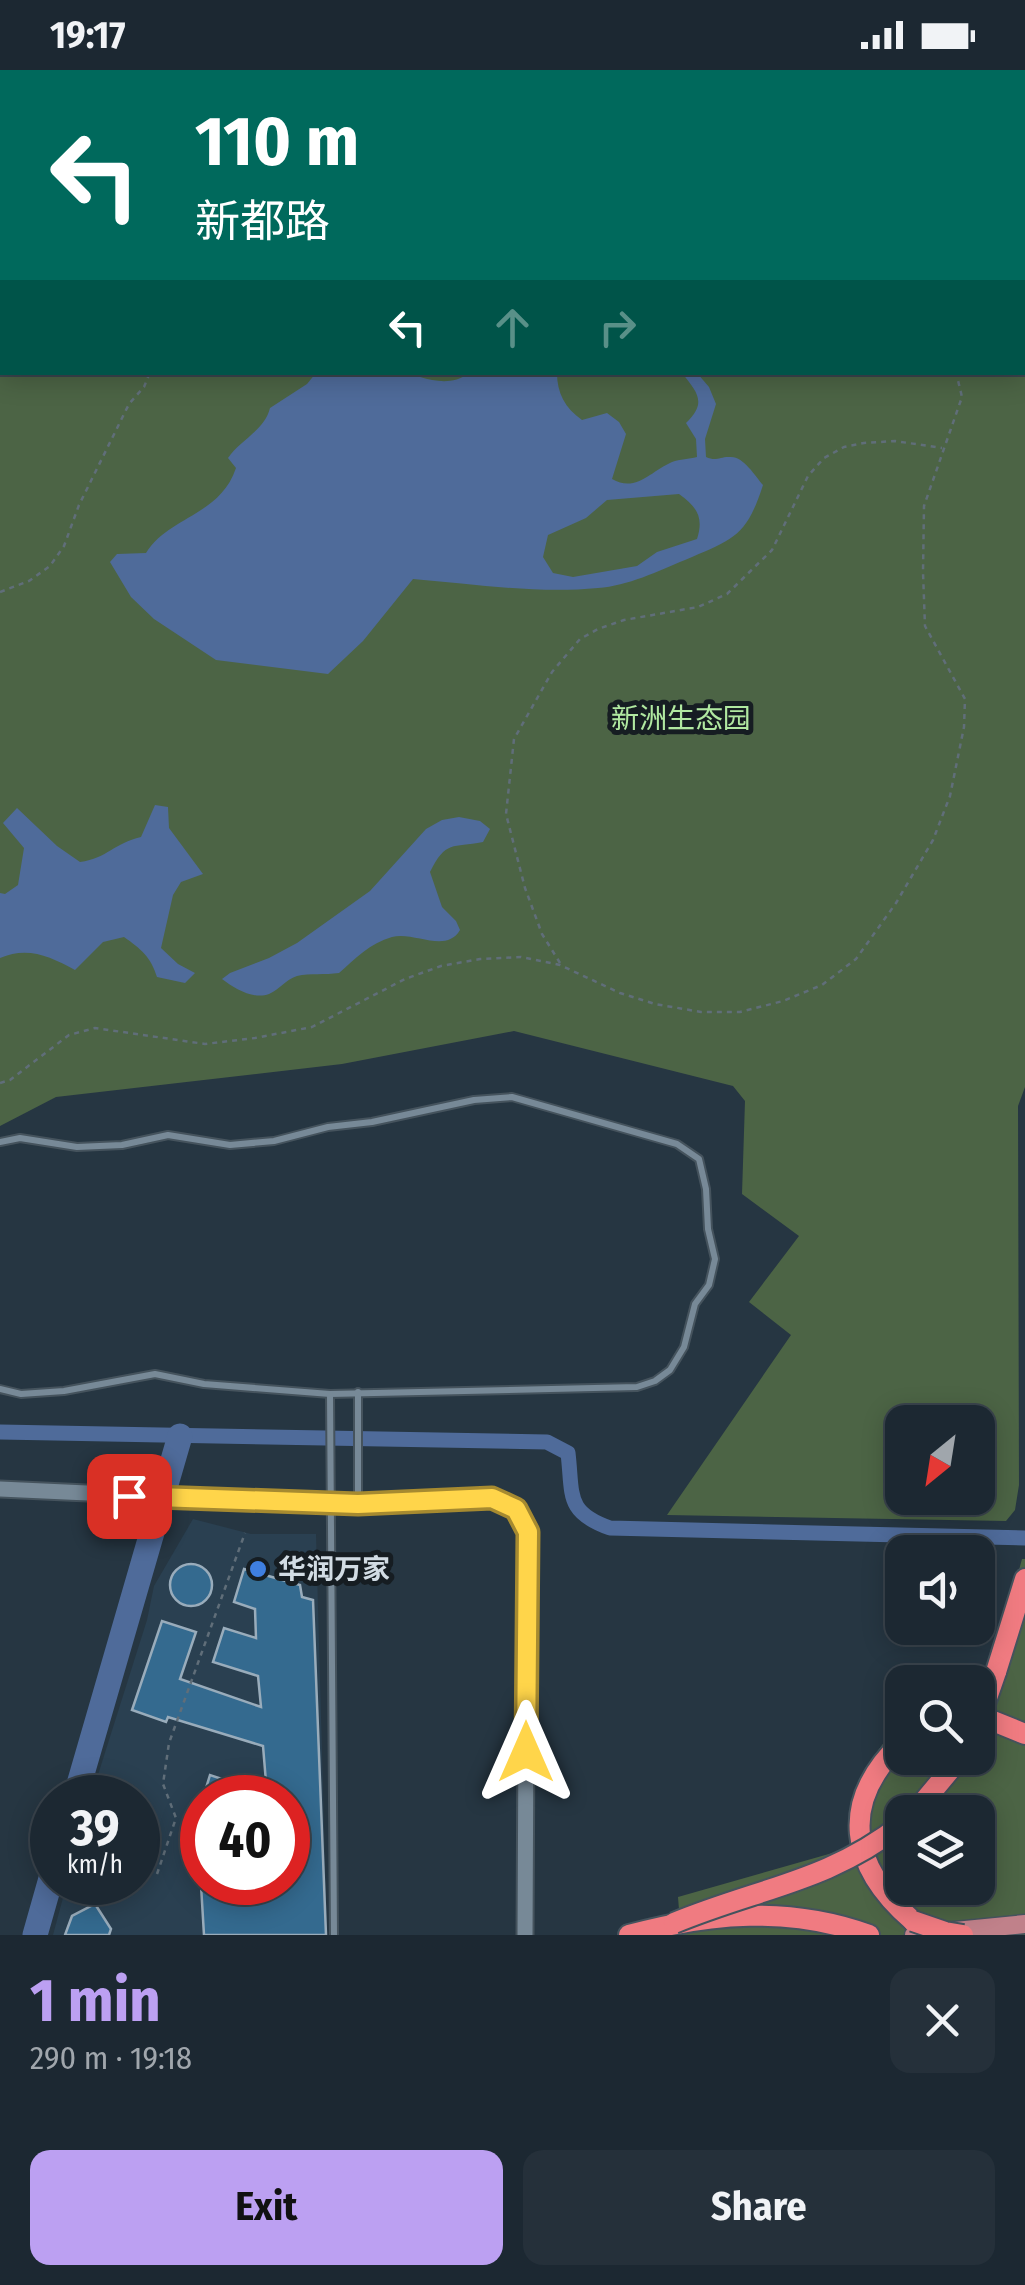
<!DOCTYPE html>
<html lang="en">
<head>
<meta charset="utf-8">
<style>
	:root { --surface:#1c2832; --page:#25303a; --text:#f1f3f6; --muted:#a0a6ac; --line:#3a444d; --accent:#bca0f2 }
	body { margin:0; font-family:"Fira Sans Condensed","Noto Sans SC",sans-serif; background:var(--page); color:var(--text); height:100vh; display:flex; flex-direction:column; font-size:38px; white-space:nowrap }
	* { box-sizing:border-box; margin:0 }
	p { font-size:32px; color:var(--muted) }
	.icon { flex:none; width:55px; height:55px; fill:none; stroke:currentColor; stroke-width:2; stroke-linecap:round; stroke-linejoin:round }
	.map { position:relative; height:1865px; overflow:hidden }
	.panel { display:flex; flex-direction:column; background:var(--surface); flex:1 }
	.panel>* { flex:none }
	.guide { position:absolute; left:0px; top:0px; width:1025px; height:305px; box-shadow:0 5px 25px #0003,0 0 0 2px var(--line); background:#00695c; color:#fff; overflow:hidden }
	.needle { width:65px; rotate:210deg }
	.buttons { position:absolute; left:885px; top:1335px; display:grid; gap:20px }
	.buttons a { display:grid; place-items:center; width:110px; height:110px; border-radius:20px; background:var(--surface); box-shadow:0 5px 25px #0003,0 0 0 2px var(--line); font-size:50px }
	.speed { position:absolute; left:30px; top:1705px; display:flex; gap:20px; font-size:50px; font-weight:700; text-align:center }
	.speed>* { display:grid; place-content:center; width:130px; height:130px; border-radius:50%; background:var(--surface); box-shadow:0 5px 25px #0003,0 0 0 2px var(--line); line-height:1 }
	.speed small { font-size:25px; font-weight:400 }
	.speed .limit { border:15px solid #d22; background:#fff; color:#111 }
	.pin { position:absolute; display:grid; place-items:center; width:85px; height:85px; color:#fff; margin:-42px; border-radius:20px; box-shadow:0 5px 15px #0006 }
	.me { position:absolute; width:110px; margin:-55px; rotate:0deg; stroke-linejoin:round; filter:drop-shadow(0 0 8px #0008) }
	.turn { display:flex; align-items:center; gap:35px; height:210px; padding:0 30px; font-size:45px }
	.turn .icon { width:130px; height:130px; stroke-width:2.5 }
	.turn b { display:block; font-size:70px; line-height:85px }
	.lanes { display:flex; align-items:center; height:95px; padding:0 30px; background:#0003; justify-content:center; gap:50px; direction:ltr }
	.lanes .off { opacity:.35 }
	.round { display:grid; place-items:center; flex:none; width:105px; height:105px; border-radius:20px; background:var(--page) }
	.headline { display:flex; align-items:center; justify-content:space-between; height:170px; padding:0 30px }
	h1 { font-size:60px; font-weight:700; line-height:75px; color:var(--accent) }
	.primary-button { display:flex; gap:20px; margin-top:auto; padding:20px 30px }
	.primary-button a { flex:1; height:115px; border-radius:20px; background:var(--accent); color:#111; font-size:40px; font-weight:700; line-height:115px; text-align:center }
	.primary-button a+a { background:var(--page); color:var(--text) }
	.status { display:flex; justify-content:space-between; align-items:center; height:70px; padding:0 50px; background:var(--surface); direction:ltr }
	.status svg { height:28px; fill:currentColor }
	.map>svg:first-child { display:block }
	.built { fill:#2a4051; fill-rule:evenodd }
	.green { fill:#4c6445; fill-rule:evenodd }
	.water { fill:#4f6b9a; fill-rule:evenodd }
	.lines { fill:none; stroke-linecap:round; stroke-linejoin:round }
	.canal { stroke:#4f6b9a; stroke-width:15 }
	.river { stroke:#4f6b9a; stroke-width:25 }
	.building { fill:#346a8f; stroke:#99acbb; stroke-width:2.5 }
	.lane-casing { stroke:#45535d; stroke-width:10 }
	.street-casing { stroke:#45535d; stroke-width:15 }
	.secondary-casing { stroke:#45535d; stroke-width:19 }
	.primary-casing { stroke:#45535d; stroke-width:21 }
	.highway-casing { stroke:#45535d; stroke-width:24 }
	.path { stroke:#606e79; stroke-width:2.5; stroke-dasharray:5 5; stroke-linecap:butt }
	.lane { stroke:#778997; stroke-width:6 }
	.street { stroke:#778997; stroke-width:11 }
	.secondary { stroke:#778997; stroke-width:15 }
	.primary { stroke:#c0818a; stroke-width:18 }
	.highway { stroke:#f07b81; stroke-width:20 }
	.highway-bridge-casing { stroke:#45535d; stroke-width:24; stroke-linecap:butt }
	.highway-bridge { stroke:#f07b81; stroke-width:20 }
	.route-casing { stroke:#a68a30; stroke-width:25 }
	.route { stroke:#ffd54a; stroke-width:18 }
	.shop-dot { fill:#3f7fe0; stroke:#161d22; stroke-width:4 }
	.labels { text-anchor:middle; stroke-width:10; stroke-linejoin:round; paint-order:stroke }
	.park-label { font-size:28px; fill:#b1e9a1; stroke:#161d22 }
	.poi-label { font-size:28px; font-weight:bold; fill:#d2dce4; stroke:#161d22; text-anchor:start }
</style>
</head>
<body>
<div class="status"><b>19:17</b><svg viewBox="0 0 49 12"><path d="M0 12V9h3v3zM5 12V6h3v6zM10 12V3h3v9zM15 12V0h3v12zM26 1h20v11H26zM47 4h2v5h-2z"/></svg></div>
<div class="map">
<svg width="1025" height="1865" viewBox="0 0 1025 1865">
	<rect width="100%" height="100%" fill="#263642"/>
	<path class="built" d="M193 1449 251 1464H316L327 1865H53L67 1813 138 1812V1728L91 1727 147 1550 154 1516ZM202 1728H288V1812H202Z"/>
	<g class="green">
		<path d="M0 0 451 2H2V302H1022L1023 78H1025V1017L1018 1036 1019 1415 1015 1440 1006 1451 667 1445 791 1265 749 1232 799 1166 742 1124 745 1031 733 1016 514 961 342 994 56 1027 0 1056ZM902 1352H978V1428H902Z"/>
		<path d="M1022 1489H1025V1865H681L678 1827 850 1778C855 1730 862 1687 902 1655V1688H978V1625L985 1623ZM902 1742H978V1818H902Z"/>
	</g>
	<g class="water">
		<path d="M316 303C342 302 369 301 395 302 422 304 443 321 470 303H557C557 323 565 338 582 350L607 343 619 352 626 364 612 409C636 423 651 401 672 392 680 389 689 389 697 387L696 369 686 353C707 333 698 323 682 303H697L709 317 716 334 705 369 706 387C717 392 720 386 731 387 744 387 755 406 763 415 746 468 733 469 685 490 658 501 628 516 598 518 537 524 474 514 413 509L363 571 328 604 216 590 154 549 131 527 110 492 117 484 146 483C169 446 220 446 236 398L228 388C240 370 265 360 270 338L307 314ZM679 424C697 437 704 447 697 469L657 482 637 496 573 507 553 503 543 487 548 465 586 448 607 430Z"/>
		<path d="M155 735 168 737 169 758 203 804 181 812 173 825 161 878 178 894 195 903 185 913 157 907C151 887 141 879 124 867L103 872 75 900C50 886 27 876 0 888V823L5 824 18 815 24 778 3 753 17 738 57 776 80 792C108 788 114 773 141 767Z"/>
		<path d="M459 747 480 751 490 759 483 772C452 778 446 770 430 802L442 837 456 851 460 860C446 884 414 861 392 867 370 873 355 889 339 903 325 905 310 903 297 906 285 910 280 919 269 924 253 930 234 918 222 909L230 903 269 888 297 873 370 821 426 759 442 750Z"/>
	</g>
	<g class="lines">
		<path class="canal" d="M0 1362 547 1372 568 1383C573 1425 565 1442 610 1458L1025 1468"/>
		<g class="river">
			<polyline points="75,1728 180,1366"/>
			<polyline points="35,1865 52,1805"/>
		</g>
	</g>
	<g class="building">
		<circle cx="191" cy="1515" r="21"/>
		<polygon points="244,1499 300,1515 302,1527 313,1530 326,1865 204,1865 201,1815 288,1812 288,1728 203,1728 210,1705 267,1724 263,1676 168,1647 166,1652 132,1640 162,1551 196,1562 180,1609 261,1637 258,1606 213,1592 224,1558 256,1568 255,1539 234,1532"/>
		<polygon points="95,1834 111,1859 109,1865 65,1865 72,1846"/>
	</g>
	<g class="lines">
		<g class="lane-casing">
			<g id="lane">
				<polyline points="608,2 609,0"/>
				<polyline points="0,1072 20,1068 77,1077 122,1075 168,1065 230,1075 274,1071 328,1057 372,1052 474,1030 512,1027 677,1074 699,1089 706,1119 708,1159 715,1189 709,1215 695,1234 684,1277 670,1300 655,1311 637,1317 330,1324 204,1314 155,1304 64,1321 21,1324 0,1319"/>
				<polyline points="330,1324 334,1865"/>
				<polyline points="358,1433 358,1322"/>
			</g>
		</g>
		<g class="street-casing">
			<g id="street">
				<polyline points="574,0 593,2"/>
				<polyline points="1022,59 1025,60"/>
			</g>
		</g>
		<g class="secondary-casing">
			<polyline id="secondary" points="0,1419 330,1434 492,1428 516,1439 527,1462 525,1865"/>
		</g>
		<g class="primary-casing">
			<polyline id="primary" points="914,1865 1025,1854"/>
		</g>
		<g class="highway-casing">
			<g id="highway">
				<polyline points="996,1602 1025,1509"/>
				<polyline points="978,1649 993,1651 1025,1664"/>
				<path d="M902 1672C839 1732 849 1796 913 1851"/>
				<polyline points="915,1742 960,1688"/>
				<path d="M629 1865C709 1843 789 1836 869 1865"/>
			</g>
		</g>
		<g class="path">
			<polyline points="0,111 2,113"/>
			<polyline points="0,522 29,511 50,496 64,476 79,435 129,334 144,317 150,302"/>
			<polyline points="560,893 542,864 525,818 506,744 514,669 552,602 580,569 598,559 624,550 698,537 727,524 772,480 808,406 824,388 844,377 864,373 895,371 942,378"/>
			<polyline points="0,1013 10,1010 69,965 95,958 205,974 255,968 312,957 405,909 441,896 480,889 521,887 560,895 620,923 655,934 701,942 740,942 783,931 822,915 856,889 896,833 933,770 950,726 964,657 965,629 925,556 923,502 924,436 962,327 956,302"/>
			<polyline points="157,1804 176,1748 163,1714 169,1673 245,1463"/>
		</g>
		<use href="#lane" class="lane"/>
		<use href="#street" class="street"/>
		<use href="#secondary" class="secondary"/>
		<use href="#primary" class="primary"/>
		<use href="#highway" class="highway"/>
		<g class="highway-bridge-casing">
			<g id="highway-bridge">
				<polyline points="978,1654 996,1602"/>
				<polyline points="913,1851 945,1862 963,1865"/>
				<path d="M674 1853C758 1818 828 1812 902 1754"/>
			</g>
		</g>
		<use href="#highway-bridge" class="highway-bridge"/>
	</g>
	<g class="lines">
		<g class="route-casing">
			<polyline id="route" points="129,1426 358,1434 492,1428 516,1439 528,1462 526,1682"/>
		</g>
		<use href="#route" class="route"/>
	</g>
	<circle class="shop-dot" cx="258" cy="1499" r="10"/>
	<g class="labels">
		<g class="park-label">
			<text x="681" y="658">新洲生态园</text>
		</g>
		<g class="poi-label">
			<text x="278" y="1509">华润万家</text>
		</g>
	</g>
</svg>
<div class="buttons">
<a><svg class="needle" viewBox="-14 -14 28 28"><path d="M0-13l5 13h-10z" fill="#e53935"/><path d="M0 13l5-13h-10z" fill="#a0a6ac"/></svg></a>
<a><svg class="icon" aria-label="sound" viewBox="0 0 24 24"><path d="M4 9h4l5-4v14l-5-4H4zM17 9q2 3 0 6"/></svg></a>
<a><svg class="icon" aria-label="search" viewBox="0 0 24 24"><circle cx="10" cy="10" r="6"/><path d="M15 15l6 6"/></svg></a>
<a><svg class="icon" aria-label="layers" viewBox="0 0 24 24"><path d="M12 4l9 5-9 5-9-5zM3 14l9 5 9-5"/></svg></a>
</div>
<div class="speed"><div>39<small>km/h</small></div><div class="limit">40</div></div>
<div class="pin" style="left:129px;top:1426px;background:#d93025"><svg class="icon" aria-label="arrive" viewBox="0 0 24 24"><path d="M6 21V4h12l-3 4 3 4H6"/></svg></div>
<svg class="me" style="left:526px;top:1682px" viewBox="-20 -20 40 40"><path d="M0-17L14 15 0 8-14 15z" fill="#ffd54a" stroke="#fff" stroke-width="4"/></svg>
<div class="guide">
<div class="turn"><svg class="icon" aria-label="left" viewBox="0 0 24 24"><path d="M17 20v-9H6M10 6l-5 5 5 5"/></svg><div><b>110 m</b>新都路</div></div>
<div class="lanes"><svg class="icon" aria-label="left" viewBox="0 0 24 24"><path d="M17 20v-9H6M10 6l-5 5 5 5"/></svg><svg class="icon off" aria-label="ahead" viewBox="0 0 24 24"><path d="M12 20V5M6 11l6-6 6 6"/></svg><svg class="icon off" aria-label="right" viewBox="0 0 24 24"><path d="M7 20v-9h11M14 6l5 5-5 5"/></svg></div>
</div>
</div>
<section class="panel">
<div class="headline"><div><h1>1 min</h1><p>290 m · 19:18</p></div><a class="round"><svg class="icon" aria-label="close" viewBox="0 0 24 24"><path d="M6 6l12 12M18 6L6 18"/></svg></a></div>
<div class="primary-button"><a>Exit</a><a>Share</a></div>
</section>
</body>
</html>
